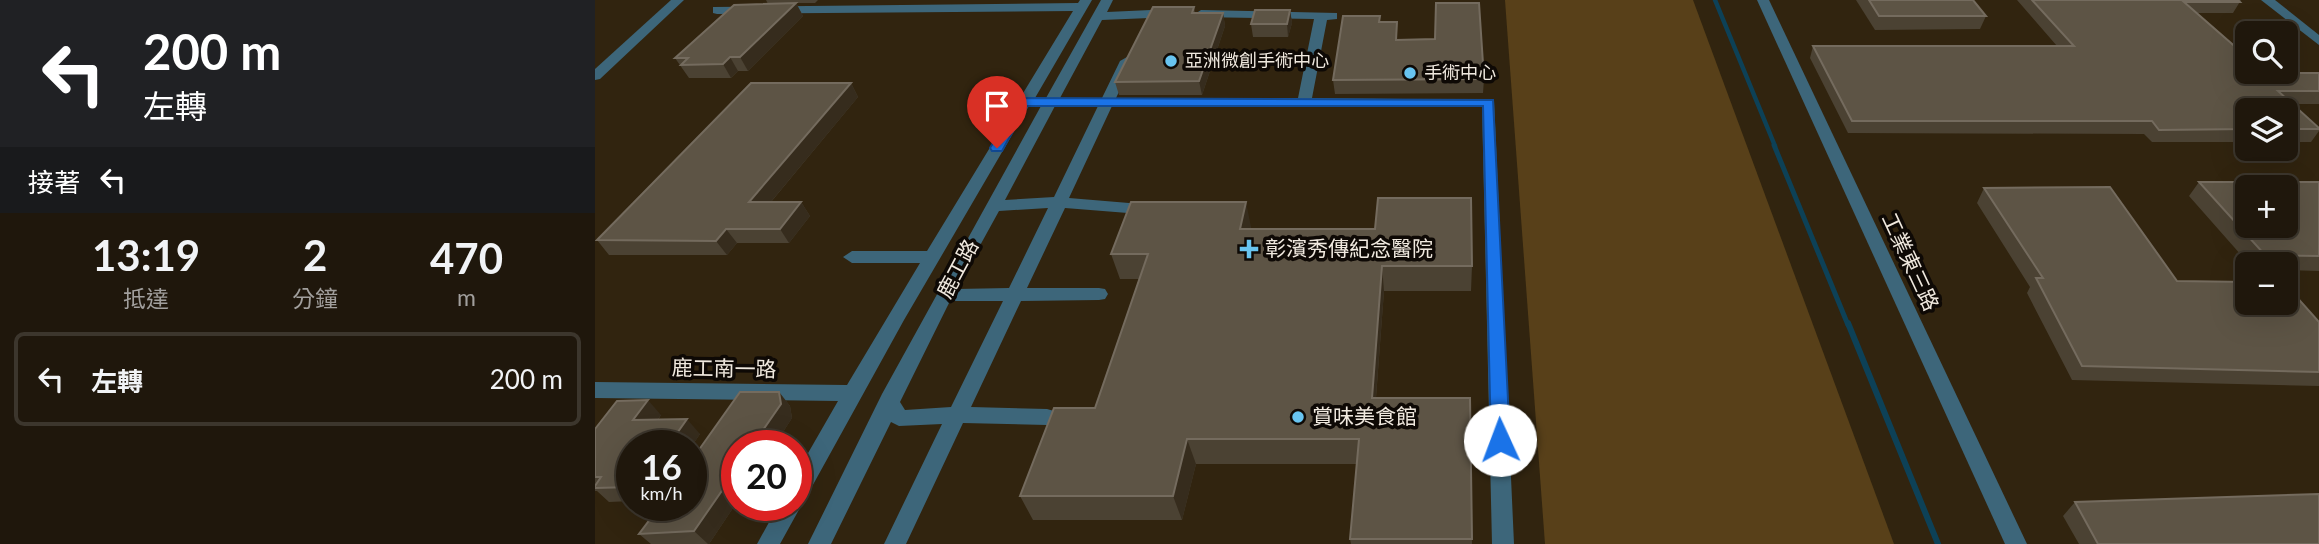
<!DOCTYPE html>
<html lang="zh-TW">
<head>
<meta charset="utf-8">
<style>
	:root { --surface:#1f170c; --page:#2c241a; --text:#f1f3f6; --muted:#a19f9d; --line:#3c362d }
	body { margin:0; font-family:Lato,"Noto Sans TC",sans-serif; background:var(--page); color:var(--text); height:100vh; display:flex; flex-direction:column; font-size:26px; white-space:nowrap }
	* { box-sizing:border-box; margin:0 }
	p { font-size:23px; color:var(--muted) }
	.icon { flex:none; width:38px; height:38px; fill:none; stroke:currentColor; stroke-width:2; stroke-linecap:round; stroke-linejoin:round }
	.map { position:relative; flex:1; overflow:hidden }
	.sheet { display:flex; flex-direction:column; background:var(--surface); width:595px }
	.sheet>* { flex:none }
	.guide { background:#202124; color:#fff; overflow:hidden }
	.buttons { position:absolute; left:1640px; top:21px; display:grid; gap:14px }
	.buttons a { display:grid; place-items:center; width:63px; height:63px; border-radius:10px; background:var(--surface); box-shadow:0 7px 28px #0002,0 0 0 2px var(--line); font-size:35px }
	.speed { position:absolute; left:21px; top:430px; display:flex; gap:14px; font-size:35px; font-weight:700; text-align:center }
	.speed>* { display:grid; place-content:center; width:91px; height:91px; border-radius:50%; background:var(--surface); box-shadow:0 7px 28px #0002,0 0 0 2px var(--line); line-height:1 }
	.speed small { font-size:18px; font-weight:400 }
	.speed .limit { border:10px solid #d22; background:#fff; color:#111 }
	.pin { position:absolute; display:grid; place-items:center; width:60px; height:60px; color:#fff; margin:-72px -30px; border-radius:50% 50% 50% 0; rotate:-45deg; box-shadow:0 0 7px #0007 }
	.pin .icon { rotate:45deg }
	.me { position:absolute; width:77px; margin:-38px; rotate:358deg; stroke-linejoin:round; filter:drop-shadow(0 0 5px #0008) }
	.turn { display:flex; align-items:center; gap:24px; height:147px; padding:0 28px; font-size:32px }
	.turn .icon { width:91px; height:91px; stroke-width:2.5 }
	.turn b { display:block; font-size:49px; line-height:60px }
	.then { display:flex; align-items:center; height:66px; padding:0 28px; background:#0003; gap:14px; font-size:26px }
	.eta { display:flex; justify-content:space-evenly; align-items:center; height:119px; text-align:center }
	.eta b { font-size:42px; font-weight:700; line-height:49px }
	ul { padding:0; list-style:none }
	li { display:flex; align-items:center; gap:21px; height:94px; margin:0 14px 10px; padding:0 14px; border:4px solid var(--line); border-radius:10px }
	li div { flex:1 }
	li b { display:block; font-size:26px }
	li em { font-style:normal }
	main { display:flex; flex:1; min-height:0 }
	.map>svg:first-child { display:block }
	.built { fill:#31240f; fill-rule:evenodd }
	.forest { fill:#584019 }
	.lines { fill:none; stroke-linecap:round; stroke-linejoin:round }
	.stream-far2 { stroke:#0d4157; stroke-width:4.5 }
	.stream-far1 { stroke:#0d4157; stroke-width:5 }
	.stream { stroke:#0d4157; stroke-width:6 }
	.minor { fill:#3d667a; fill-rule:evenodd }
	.wall { fill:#4b4233 }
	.shaded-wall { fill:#362c1d }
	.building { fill:#5d5445; stroke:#746b5e; stroke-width:2; fill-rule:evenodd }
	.route { fill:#1a73e8; stroke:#114b97; stroke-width:2 }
	.poi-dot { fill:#68c4f0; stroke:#0e0905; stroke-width:2.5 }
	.labels { text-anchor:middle; stroke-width:7; stroke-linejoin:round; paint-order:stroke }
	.far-poi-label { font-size:18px; fill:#f0e9df; stroke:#0e0905; text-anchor:start }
	.poi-label { font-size:21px; fill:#f0e9df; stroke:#0e0905; text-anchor:start }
	.street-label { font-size:21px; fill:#f0e9df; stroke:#0e0905 }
</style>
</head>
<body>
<main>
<section class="sheet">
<div class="guide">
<div class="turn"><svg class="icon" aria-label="left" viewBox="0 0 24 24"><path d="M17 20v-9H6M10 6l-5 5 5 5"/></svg><div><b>200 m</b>左轉</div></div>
<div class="then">接著<svg class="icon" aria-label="left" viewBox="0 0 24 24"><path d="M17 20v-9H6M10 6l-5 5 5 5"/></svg></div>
</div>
<div class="eta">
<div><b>13:19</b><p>抵達</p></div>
<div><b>2</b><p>分鐘</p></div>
<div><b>470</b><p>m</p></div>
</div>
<ul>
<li><svg class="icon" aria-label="left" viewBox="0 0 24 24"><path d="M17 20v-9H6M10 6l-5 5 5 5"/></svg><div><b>左轉</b></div><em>200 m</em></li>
</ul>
</section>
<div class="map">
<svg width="1724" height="544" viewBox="0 0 1724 544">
	<rect width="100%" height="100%" fill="#291f10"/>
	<path class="built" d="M0 0H1724V544H0ZM1652 33H1690V72H1652ZM1652 110H1690V149H1652ZM1652 187H1690V226H1652ZM1652 264H1690V303H1652ZM37 446H96V506H37ZM142 446H201V506H142Z"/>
	<polygon class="forest" points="910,0 1098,0 1299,544 950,544"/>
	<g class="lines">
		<polyline class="stream-far2" points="1120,0 1180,146"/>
		<polyline class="stream-far1" points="1179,145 1253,325"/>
		<polyline class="stream" points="1253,323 1343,544"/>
		<g class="minor">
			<polygon points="76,0 89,0 5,79 0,80 0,69"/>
			<path d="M485 0H497L440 98H451L506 0H518L512 12 578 9 584 13 578 17 507 20 465 98H507L525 61 532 57 539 61 521 98H703L719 19 602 17 600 14 606 10 742 13V19L732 20 717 98 899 100 919 544H897L887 107 517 106 474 198 558 205 566 210 558 215 470 208 432 288H504L510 289 513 294 510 299 504 300 426 301 376 407 452 409 459 411 462 417 459 423 452 425 368 423 311 544H289L347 424 304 426 296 422 236 544H213L287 394 446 106H434L309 320 209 501 204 502 206 506 185 544H162L183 506H201V474L243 401 0 398V382L252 385 325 263H257L248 257 257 251H332L478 11 122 14 118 13V7L483 3ZM460 106H503L459 197 410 200ZM453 208 414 288 361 289 404 211ZM355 301H408L356 407 310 410 305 402Z"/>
			<polygon points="1162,0 1174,0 1432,544 1410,544"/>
			<polygon points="1666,0 1680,0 1724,35 1724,45"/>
		</g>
	</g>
	<g class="wall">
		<polygon points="171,0 223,0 220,3 201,3 208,16 153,71 143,71 136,78 94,78 80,58 173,4"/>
		<polygon points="1261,0 1378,0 1391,16 1385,29 1280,30"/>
		<polygon points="1422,0 1646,0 1638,13 1602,13 1670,73 1724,73 1724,104 1697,104 1724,128 1724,131 1716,142 1690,142 1690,110 1652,110 1652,142 1557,142 1549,134 1253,133 1215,58 1218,46 1462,46"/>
		<polygon points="599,7 600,13 628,13 630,26 607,95 524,95 520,82"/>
		<polygon points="695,10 697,23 693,37 658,37 656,24"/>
		<polygon points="785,22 802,22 802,40 840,39 889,79 888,93 740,94 738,80"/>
		<polygon points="256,83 263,97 176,202 206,202 215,216 194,243 142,243 132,255 14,255 2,240"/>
		<polygon points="1604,182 1724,182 1724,271 1690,270 1690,264 1654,264 1594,196"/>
		<polygon points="1389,188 1582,281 1724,322 1724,386 1477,380 1432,293 1435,287 1382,203"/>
		<polygon points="656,227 656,229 877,266 876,291 789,291 781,398 875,398 877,544 756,544 755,539 762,464 601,464 587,520 438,520 425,496 500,408 544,279 525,279 516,254"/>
		<polygon points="145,392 184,392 195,406 197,418 179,446 142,446 142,502 114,544 56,544 44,534 65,506 96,506 96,461"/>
		<polygon points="66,415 63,420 105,434 96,447 37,446 37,501 14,502 2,491 0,491 0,429"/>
		<polygon points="1480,502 1724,544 1484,544 1468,516"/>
	</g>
	<g class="shaded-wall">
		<polygon points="201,3 208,16 153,71 145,57"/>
		<polygon points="695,10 697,23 693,37 692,24"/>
		<polygon points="628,13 630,26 607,95 604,81"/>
		<polygon points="135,57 143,71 136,78 128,64"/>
		<polygon points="256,83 263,97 164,216 154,202"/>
		<polygon points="206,202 215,216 194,243 185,229"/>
		<polygon points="651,202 656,227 650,254 645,229"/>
		<polygon points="131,229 142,243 132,255 121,241"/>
		<polygon points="787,266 789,291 779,422 777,398"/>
		<polygon points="184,392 195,406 197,418 179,446 157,446"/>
		<polygon points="53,400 66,415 52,434 38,420"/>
		<polygon points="92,419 105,434 96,447 73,446"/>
		<polygon points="592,439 601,464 587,520 578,496"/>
		<polygon points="142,469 142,502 114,544 113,544 99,531"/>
	</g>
	<g class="building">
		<polygon points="1274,0 1378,0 1391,16 1284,16"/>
		<polygon points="1437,0 1643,0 1645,2 1589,2 1652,57 1652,72 1669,72 1670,73 1724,73 1724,91 1683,91 1724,128 1724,129 1690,129 1690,110 1652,110 1652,129 1564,130 1557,121 1257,121 1218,46 1479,46"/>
		<polygon points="201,3 145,57 135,57 128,64 86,65 93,58 80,58 139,5"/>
		<polygon points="841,3 884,3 889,79 738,80 748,16 785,16 784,22 802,22 801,40 840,39"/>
		<polygon points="558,7 599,7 597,13 628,13 604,81 520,82"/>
		<polygon points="660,10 695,10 692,24 656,24"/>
		<polygon points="156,83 256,83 154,202 206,202 185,229 131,229 121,241 2,240"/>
		<path d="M1604 182H1724V256L1670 255ZM1652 187H1690V226H1652Z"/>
		<polygon points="1515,187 1582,281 1652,282 1652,303 1690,303 1690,284 1724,322 1724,372 1487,366 1441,278 1448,278 1389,188"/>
		<polygon points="783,198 876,198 877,266 787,266 777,398 875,398 877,539 755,539 764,439 592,439 578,496 425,496 459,408 500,408 553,254 516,254 536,202 651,202 645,229 780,229"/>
		<polygon points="145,392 184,392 186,404 157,446 142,446 142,469 99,531 44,534 65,506 96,506 96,461"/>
		<polygon points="53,400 38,420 92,419 73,446 37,446 37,487 0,488 0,486 6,477 0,477 0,429 22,401"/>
		<polygon points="1724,494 1724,544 1503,544 1480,502"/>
	</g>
	<polygon class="route" points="428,98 898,100 915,440 912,445 905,448 899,445 896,440 888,106 432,106 407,151 397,151 395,148 422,102"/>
	<g class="poi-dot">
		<circle cx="576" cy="61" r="7"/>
		<circle cx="815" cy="73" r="7"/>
		<path d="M650.5 238.5h7v7h7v7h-7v7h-7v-7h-7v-7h7z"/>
		<circle cx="703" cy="417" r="7"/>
	</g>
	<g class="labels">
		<g class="far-poi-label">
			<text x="590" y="67">亞洲微創手術中心</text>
			<text x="829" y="79">手術中心</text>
		</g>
		<g class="poi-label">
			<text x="670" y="256">彰濱秀傳紀念醫院</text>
			<text x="717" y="424">賞味美食館</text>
		</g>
		<g class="street-label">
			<text transform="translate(1315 262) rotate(65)" y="7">工業東三路</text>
			<text transform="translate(363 269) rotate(-62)" y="7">鹿工路</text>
			<text transform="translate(129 369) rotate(1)" y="7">鹿工南一路</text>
		</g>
	</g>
</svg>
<div class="buttons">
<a><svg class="icon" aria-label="search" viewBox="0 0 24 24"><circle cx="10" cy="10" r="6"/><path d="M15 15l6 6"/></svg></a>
<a><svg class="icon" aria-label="layers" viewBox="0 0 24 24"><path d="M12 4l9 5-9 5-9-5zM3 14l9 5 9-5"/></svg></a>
<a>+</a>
<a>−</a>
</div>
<div class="speed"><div>16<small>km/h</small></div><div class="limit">20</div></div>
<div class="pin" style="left:402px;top:148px;background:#d93025"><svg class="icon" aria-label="arrive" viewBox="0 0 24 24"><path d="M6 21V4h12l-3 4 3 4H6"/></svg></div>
<svg class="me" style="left:905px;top:440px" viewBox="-20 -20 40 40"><circle r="19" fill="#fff"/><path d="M0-13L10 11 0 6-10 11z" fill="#1a73e8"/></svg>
</div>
</main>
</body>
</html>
